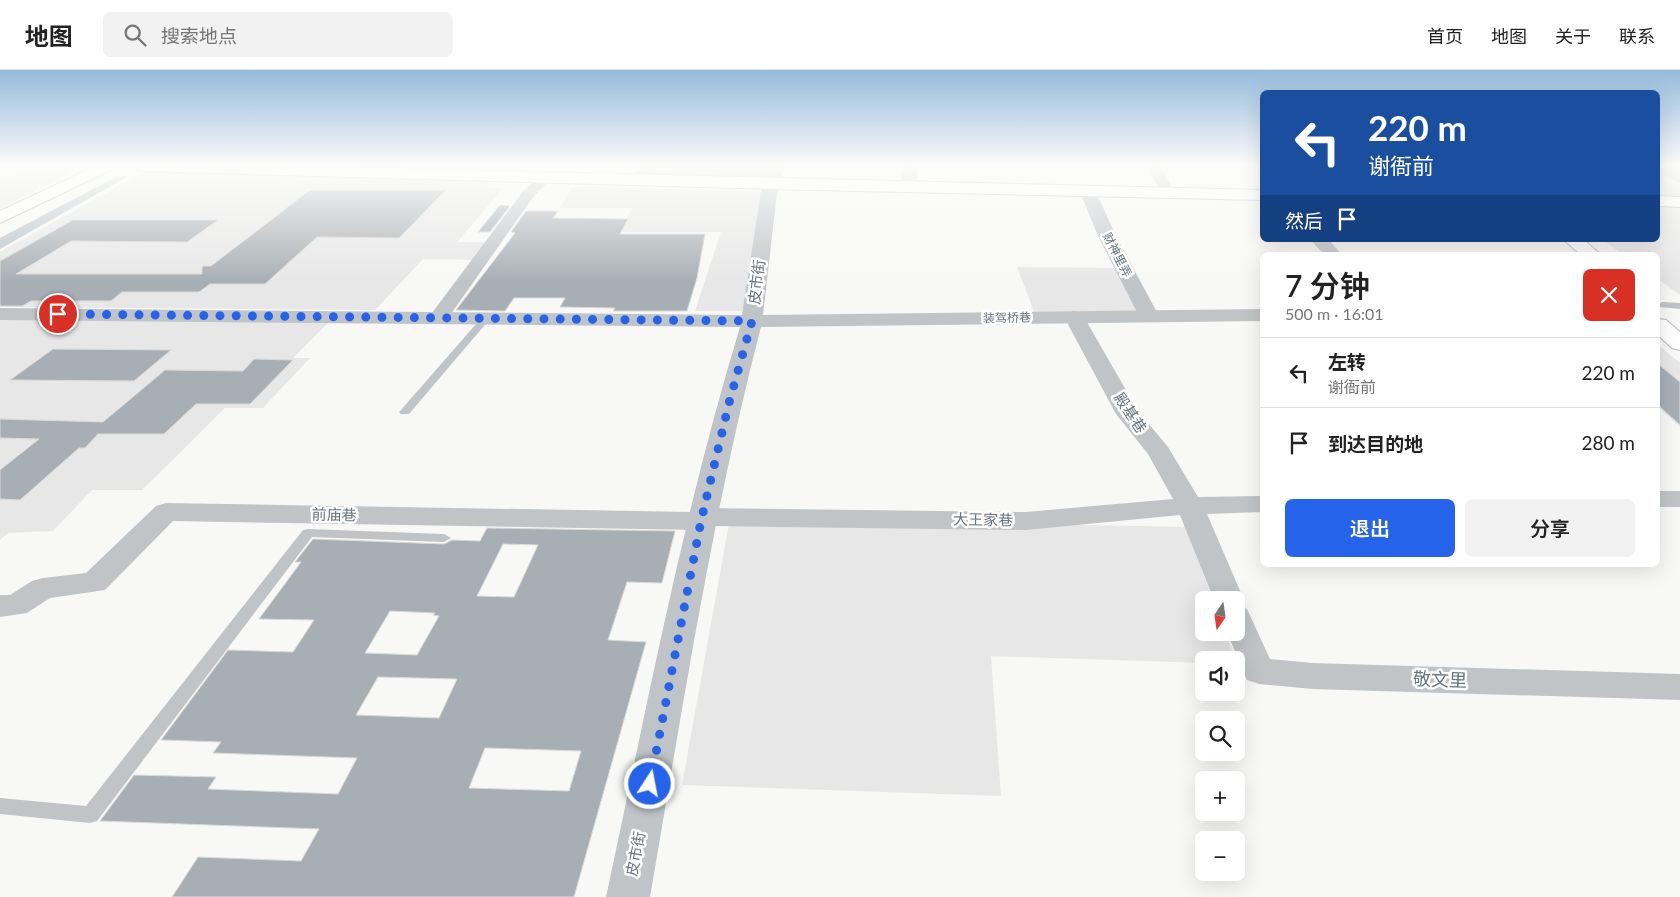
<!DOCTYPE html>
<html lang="zh">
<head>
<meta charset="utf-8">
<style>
	:root { --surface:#fff; --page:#f2f2f2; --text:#222; --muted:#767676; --line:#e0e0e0; --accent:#2563eb }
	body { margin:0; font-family:Lato,"Noto Sans SC",sans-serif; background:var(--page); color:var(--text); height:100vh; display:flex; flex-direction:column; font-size:19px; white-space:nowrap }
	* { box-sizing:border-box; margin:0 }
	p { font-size:16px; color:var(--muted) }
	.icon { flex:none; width:28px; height:28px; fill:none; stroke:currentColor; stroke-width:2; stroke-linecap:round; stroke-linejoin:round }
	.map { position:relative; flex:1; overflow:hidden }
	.drawer { position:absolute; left:1260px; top:182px; width:400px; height:315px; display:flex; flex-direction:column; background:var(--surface); border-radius:8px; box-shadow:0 5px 20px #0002 }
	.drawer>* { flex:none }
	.hud { position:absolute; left:1260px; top:20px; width:400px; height:152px; border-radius:8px; box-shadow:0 5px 20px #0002; background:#1a4fa0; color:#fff; overflow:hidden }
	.needle { width:32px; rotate:193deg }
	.fabs { position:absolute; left:1195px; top:521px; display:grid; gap:10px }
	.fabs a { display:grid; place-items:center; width:50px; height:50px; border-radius:8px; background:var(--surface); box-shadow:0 5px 20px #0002; font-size:25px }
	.pin { position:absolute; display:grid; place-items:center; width:42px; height:42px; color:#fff; margin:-21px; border:2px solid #fff; border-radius:50%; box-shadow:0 1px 5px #0007 }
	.me { position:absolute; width:55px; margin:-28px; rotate:11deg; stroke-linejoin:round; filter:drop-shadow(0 0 4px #0008) }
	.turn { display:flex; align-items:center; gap:18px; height:105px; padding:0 25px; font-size:22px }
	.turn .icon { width:65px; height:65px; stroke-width:2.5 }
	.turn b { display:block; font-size:35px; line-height:42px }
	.then { display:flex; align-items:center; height:48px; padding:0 25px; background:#0003; gap:10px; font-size:19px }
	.round { display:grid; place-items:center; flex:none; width:52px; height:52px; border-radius:8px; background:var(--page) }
	.headline { display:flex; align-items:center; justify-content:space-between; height:85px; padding:0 25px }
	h1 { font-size:30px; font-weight:600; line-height:38px }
	.action { display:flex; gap:10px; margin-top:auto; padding:10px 25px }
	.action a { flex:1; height:58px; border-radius:8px; background:var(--accent); color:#fff; font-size:20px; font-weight:600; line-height:58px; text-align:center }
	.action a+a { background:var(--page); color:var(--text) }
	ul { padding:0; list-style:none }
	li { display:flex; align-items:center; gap:15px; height:70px; padding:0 25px; border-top:1px solid var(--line) }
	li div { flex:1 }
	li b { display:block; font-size:19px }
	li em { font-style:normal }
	header { display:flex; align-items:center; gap:30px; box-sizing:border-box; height:70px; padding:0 25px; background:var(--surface); border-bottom:1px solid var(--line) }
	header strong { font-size:24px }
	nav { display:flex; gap:28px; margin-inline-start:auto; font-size:18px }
	.search { width:350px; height:45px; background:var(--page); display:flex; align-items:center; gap:12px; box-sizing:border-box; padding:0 18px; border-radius:8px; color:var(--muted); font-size:19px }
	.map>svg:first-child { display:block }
	.built { fill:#e6e7e6 }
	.green { fill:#d8ddd5 }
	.water { fill:#b9c3c6 }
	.building { fill:#a8afb4; stroke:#dadad8; fill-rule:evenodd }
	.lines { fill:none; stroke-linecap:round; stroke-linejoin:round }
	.secondary-casing { stroke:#b2b8bc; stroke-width:2 }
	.primary-casing { stroke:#b4b8bb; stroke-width:2 }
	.service { fill:#c0c4c7; fill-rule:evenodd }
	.minor { fill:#c0c4c7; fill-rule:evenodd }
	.tertiary { fill:#c0c4c7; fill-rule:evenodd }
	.secondary { fill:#fff; fill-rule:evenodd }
	.primary { fill:#fff; fill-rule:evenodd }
	.route { stroke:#2563eb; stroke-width:9; stroke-dasharray:0 16.2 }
	.labels { text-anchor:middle; stroke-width:5; stroke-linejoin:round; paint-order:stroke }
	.far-street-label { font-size:12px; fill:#66747e; stroke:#fff }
	.street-label { font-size:15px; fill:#66747e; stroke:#fff }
	.near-street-label { font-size:18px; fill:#66747e; stroke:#fff }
</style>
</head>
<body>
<header>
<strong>地图</strong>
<div class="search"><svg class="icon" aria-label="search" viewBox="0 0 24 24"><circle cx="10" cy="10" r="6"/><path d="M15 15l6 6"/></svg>搜索地点</div>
<nav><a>首页</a><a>地图</a><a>关于</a><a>联系</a></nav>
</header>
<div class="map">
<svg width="1680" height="827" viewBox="0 0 1680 827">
	<rect width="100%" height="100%" fill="#f8f8f6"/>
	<g class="built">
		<polygon points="29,98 63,98 74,101 0,139 0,111"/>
		<polygon points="1658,99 1680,111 1680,126 1658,126"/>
		<polygon points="161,101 492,113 486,118 503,118 457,172 494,172 479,190 423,189 375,240 0,237 0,182 133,108 148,102"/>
		<polygon points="574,116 763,122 744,241 695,241 721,162 621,162 632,138 559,138"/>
		<polygon points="1658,137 1680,137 1680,225 1658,209 1658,185 1624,185 1603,170 1658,170"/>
		<polygon points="1017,197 1116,198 1139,242 1035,244"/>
		<polygon points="0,246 333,248 293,288 310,288 263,338 225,338 142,420 92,420 53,461 8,463 0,470"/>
		<polygon points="1658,275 1680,293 1680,357 1658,337"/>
		<polygon points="730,448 1186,457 1213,530 1204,530 1204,562 1225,563 1236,590 1204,590 1204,593 991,586 1001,726 682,715"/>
	</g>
	<polygon class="green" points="648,96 771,96 765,109 641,106"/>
	<polygon class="water" points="126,105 125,108 0,179 0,168 114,108"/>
	<g class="building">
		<polygon points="310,120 446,120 399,168 317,167 265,214 210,214 199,222 122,222 111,231 31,231 22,236 0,236 0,191 73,150 218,150 187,172 71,171 16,204 202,204 202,196 211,196"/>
		<polygon points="500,135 510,136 490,162 478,162"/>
		<polygon points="526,141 558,141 553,148 628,149 620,164 705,164 697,208 687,241 613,241 615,238 560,237 565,228 514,228 505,241 456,240 515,163 511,162"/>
		<polygon points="53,279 171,280 134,311 10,310"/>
		<polygon points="254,289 293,290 250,334 196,334 164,364 98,364 85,378 79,378 20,430 0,429 0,400 39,369 0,368 0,349 103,352 165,300 243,301"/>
		<polygon points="1658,294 1680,312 1680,355 1658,335"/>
		<path d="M487 458 675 461 662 513 627 512 608 570 646 572 574 827H172L198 787 301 791 319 759 100 751 134 705 216 707 208 719 338 724 357 688 213 683 221 672 161 670 228 580 293 582 314 550 259 549 301 492H295L313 469 444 474 452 470 480 471ZM503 474 538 475 514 527 477 526ZM390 541 435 543 433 545 439 546 417 585 365 583ZM378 607 457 609 439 648 356 645ZM485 678 581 681 569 721 469 718Z"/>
	</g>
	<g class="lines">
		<g class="secondary-casing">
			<g id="secondary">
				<polygon points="96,96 116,96 113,99 0,153 0,141"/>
				<polygon points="133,96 298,96 1262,120 1262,130 770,119 140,101"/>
				<polygon points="1658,126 1680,127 1680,137 1658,136"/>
			</g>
		</g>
		<g class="primary-casing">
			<g id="primary">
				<polygon points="1564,170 1584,170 1601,185 1581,185"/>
				<polygon points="1658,249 1666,250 1680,262 1680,280 1672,278 1658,265"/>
			</g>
		</g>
		<g class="service">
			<polygon points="1662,232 1680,233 1680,239 1659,237 1658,235"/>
			<polygon points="486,245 489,246 489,250 409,344 401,344 399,342 401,340 483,246"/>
			<polygon points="308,459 444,464 451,468 444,472 312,467 97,751 90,753 0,744 0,728 86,736 303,460"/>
		</g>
		<g class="minor">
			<polygon points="380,96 397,96 384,106 374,106 372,103"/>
			<polygon points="641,96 655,96 642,114 632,114 630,111"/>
			<polygon points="903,96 917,96 917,117 914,120 904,120 901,117"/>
			<polygon points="1147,96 1161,96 1175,123 1172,126 1162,126"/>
			<polygon points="1658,96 1668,96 1680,103 1680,113 1658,102"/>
			<polygon points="545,104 552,108 534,126 446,251 439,253 432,251 429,247 432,243 524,120 540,105"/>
			<polygon points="1088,117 1096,122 1116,166 1159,246 1156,250 1149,252 1142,250 1139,246 1098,166 1080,122"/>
			<polygon points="1311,170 1329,170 1342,185 1324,185"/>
			<polygon points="1074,241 1081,243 1084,247 1138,341 1168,377 1198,427 1262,426 1262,442 1207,444 1244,530 1240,537 1247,539 1270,589 1313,593 1680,604 1680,630 1313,619 1259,614 1247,610 1227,562 1236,562 1236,530 1214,530 1180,445 1026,460 712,456 701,460 173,451 105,520 50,528 27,543 0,547 0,525 10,525 32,511 43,508 86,503 156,436 166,433 691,442 702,438 1026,442 1173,429 1148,384 1116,344 1064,247 1067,243"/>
			<rect x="1658" y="421" width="22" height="16"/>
		</g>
		<path class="tertiary" d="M772 96H787L778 114 763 245 1262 239V251L761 257C712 445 683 636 650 827H606C647 636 683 444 740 257L0 250V238L742 245 762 114Z"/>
		<use href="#secondary" class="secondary"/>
		<use href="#primary" class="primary"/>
	</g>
	<linearGradient id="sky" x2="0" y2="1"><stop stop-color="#95bada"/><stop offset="0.45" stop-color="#fcfcfb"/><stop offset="1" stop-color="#fcfcfb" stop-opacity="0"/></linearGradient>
	<rect width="1680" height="212" fill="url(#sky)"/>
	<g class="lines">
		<polyline class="route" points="58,244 752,251 729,333 701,451 650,714"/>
	</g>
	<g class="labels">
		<g class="far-street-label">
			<text transform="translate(1117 185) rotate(63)" y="4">财神里弄</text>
			<text transform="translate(1007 248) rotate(-1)" y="4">装驾桥巷</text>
		</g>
		<g class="street-label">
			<text transform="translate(757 212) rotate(-83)" y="5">皮市街</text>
			<text transform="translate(1130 343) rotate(56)" y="5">殿基巷</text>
			<text transform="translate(334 445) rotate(1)" y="5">前庙巷</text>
			<text transform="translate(983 450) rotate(1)" y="5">大王家巷</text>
			<text transform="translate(636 784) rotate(-79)" y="5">皮市街</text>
		</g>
		<g class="near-street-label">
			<text transform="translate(1440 610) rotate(2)" y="6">敬文里</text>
		</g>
	</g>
</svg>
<div class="fabs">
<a><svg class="needle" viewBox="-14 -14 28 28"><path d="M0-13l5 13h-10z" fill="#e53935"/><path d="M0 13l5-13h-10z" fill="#767676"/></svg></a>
<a><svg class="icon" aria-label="sound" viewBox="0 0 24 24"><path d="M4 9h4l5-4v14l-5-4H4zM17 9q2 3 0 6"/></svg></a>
<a><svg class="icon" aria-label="search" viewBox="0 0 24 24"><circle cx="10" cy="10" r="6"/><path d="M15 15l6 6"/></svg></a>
<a>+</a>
<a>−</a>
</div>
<div class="pin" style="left:58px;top:244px;background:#d93025"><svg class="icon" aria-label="arrive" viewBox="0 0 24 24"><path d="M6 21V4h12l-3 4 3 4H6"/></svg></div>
<svg class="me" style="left:650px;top:714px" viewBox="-20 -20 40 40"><circle r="17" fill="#2563eb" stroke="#fff" stroke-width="3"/><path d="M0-11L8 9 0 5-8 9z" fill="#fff"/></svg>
<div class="hud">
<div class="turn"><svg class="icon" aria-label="left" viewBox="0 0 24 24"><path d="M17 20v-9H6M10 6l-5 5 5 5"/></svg><div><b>220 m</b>谢衙前</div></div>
<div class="then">然后<svg class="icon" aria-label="arrive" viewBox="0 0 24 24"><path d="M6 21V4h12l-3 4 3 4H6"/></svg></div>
</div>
<section class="drawer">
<div class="headline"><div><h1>7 分钟</h1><p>500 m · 16:01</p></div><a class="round" style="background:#d93025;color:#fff"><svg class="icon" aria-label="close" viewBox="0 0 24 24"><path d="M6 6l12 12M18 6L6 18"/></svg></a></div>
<ul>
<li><svg class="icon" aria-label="left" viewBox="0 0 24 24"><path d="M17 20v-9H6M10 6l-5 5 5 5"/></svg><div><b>左转</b><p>谢衙前</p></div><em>220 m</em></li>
<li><svg class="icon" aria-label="arrive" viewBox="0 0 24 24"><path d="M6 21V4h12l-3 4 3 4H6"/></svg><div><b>到达目的地</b></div><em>280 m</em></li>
</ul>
<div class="action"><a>退出</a><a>分享</a></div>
</section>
</div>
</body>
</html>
